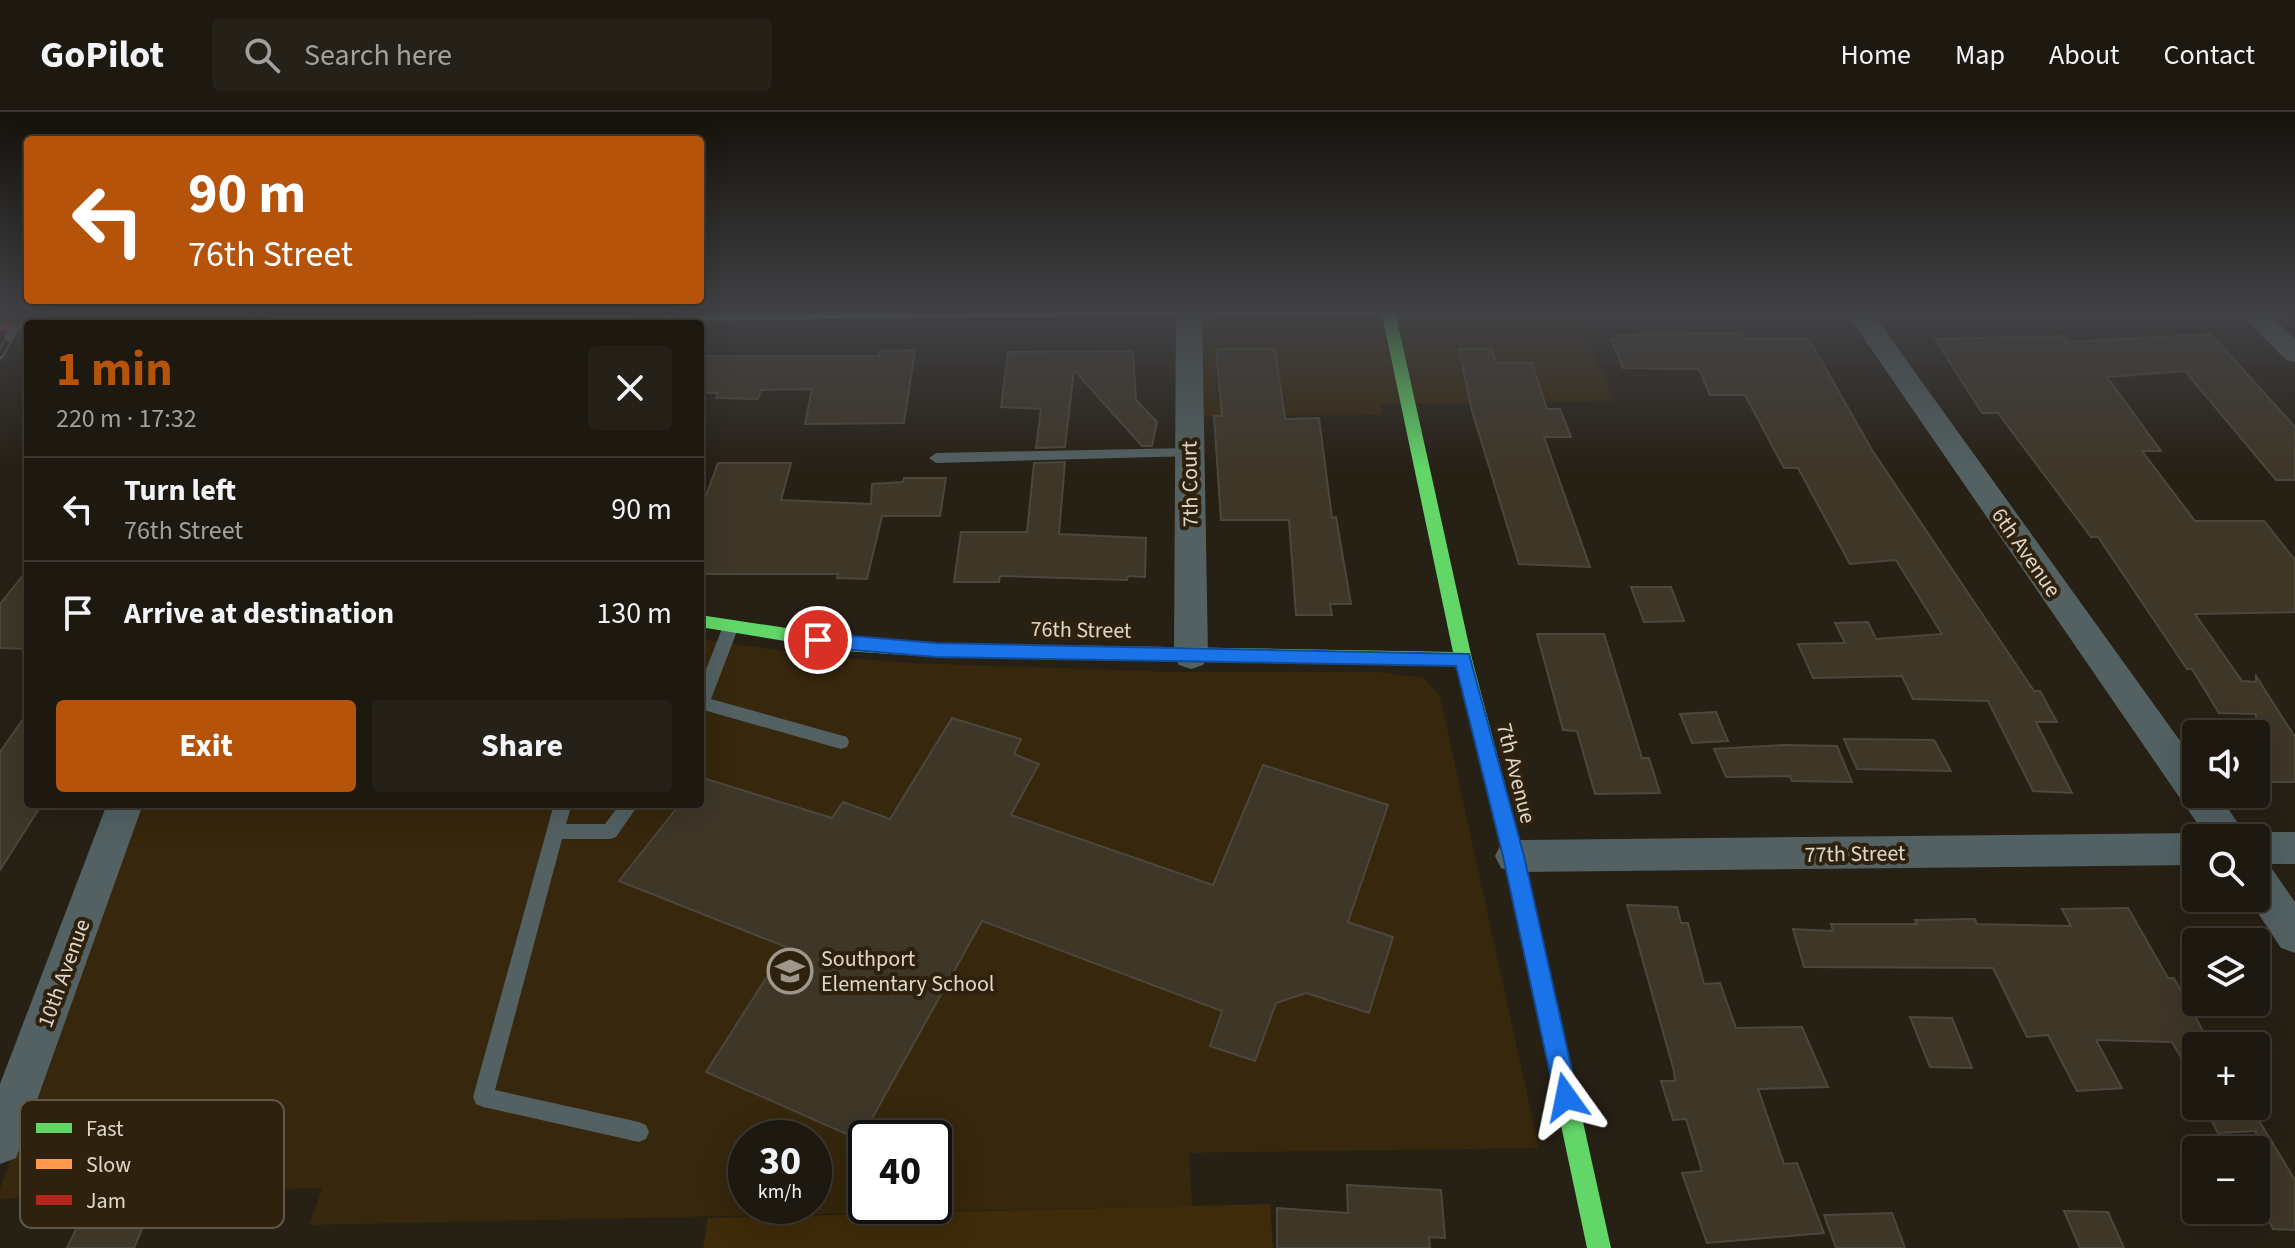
<!DOCTYPE html>
<html lang="en">
<head>
<meta charset="utf-8">
<style>
	:root { --surface:#1d1810; --page:#252119; --text:#f1f3f6; --muted:#a0a09f; --line:#3b3730; --accent:#b45309 }
	body { margin:0; font-family:"Source Sans 3",sans-serif; background:var(--page); color:var(--text); height:100vh; display:flex; flex-direction:column; font-size:30px; white-space:nowrap }
	* { box-sizing:border-box; margin:0 }
	p { font-size:26px; color:var(--muted) }
	.icon { flex:none; width:44px; height:44px; fill:none; stroke:currentColor; stroke-width:2; stroke-linecap:round; stroke-linejoin:round }
	.map { position:relative; flex:1; overflow:hidden }
	.sheet { position:absolute; left:24px; top:208px; width:680px; height:488px; display:flex; flex-direction:column; background:var(--surface); border-radius:8px; box-shadow:0 8px 32px #0002,0 0 0 2px var(--line) }
	.sheet>* { flex:none }
	.hud { position:absolute; left:24px; top:24px; width:680px; height:168px; border-radius:8px; box-shadow:0 8px 32px #0002,0 0 0 2px var(--line); background:#b45309; color:#fff; overflow:hidden }
	.buttons { position:absolute; left:2182px; top:608px; display:grid; gap:16px }
	.buttons a { display:grid; place-items:center; width:88px; height:88px; border-radius:8px; background:var(--surface); box-shadow:0 8px 32px #0002,0 0 0 2px var(--line); font-size:40px }
	.speed { position:absolute; left:728px; top:1008px; display:flex; gap:16px; font-size:40px; font-weight:700; text-align:center }
	.speed>* { display:grid; place-content:center; width:104px; height:104px; border-radius:50%; background:var(--surface); box-shadow:0 8px 32px #0002,0 0 0 2px var(--line); line-height:1 }
	.speed small { font-size:20px; font-weight:400 }
	.speed .limit { border:4px solid #111; border-radius:12px; background:#fff; color:#111 }
	.pin { position:absolute; display:grid; place-items:center; width:68px; height:68px; color:#fff; margin:-34px; border:4px solid #fff; border-radius:50%; box-shadow:0 2px 8px #0007 }
	.me { position:absolute; width:88px; margin:-44px; rotate:348deg; stroke-linejoin:round; filter:drop-shadow(0 0 6px #0008) }
	.turn { display:flex; align-items:center; gap:28px; height:168px; padding:0 32px; font-size:36px }
	.turn .icon { width:104px; height:104px; stroke-width:2.5 }
	.turn b { display:block; font-size:56px; line-height:68px }
	.round { display:grid; place-items:center; flex:none; width:84px; height:84px; border-radius:8px; background:var(--page) }
	.headline { display:flex; align-items:center; justify-content:space-between; height:136px; padding:0 32px }
	h1 { font-size:48px; font-weight:700; line-height:60px; color:var(--accent) }
	.primary-button { display:flex; gap:16px; margin-top:auto; padding:16px 32px }
	.primary-button a { flex:1; height:92px; border-radius:8px; background:var(--accent); color:#fff; font-size:32px; font-weight:700; line-height:92px; text-align:center }
	.primary-button a+a { background:var(--page); color:var(--text) }
	ul { padding:0; list-style:none }
	li { display:flex; align-items:center; gap:24px; height:104px; padding:0 32px; border-top:2px solid var(--line) }
	li div { flex:1 }
	li b { display:block; font-size:30px }
	li em { font-style:normal }
	header { display:flex; align-items:center; gap:48px; box-sizing:border-box; height:112px; padding:0 40px; background:var(--surface); border-bottom:2px solid var(--line) }
	header strong { font-size:38px }
	nav { display:flex; gap:44px; margin-inline-start:auto; font-size:28px }
	.search { width:560px; height:72px; background:var(--page); display:flex; align-items:center; gap:20px; box-sizing:border-box; padding:0 28px; border-radius:8px; color:var(--muted); font-size:30px }
	.map>svg:first-child { display:block }
	.built { fill:#36270d; fill-rule:evenodd }
	.green { fill:#3d2b09 }
	.building { fill:#3e3627; stroke:#4c463c; stroke-width:2 }
	.lines { fill:none; stroke-linecap:round; stroke-linejoin:round }
	.lane { fill:#536162; fill-rule:evenodd }
	.street { fill:#536162; fill-rule:evenodd }
	.fast { fill:#63d668; fill-rule:evenodd }
	.slow { fill:#ff974d; fill-rule:evenodd }
	.jam { fill:#b3261e; fill-rule:evenodd }
	.rail-casing { stroke:#5d615f; stroke-width:8 }
	.rail { stroke:#2e220e; stroke-width:5; stroke-dasharray:16; stroke-linecap:butt }
	.route { fill:#1a73e8; stroke:#114b97; stroke-width:2 }
	.labels { text-anchor:middle; stroke-width:8; stroke-linejoin:round; paint-order:stroke }
	.street-label { font-size:22px; fill:#e0d7cb; stroke:#2e220e }
	.poi-label { font-size:22px; fill:#e0d7cb; stroke:#2e220e; text-anchor:start }
	.key { fill:#2e220e; stroke:#635847; stroke-width:2 }
	.key-label { font-size:22px; fill:#e0d7cb }
</style>
</head>
<body>
<header>
<strong>GoPilot</strong>
<div class="search"><svg class="icon" aria-label="search" viewBox="0 0 24 24"><circle cx="10" cy="10" r="6"/><path d="M15 15l6 6"/></svg>Search here</div>
<nav><a>Home</a><a>Map</a><a>About</a><a>Contact</a></nav>
</header>
<div class="map">
<svg width="2295" height="1136" viewBox="0 0 2295 1136">
	<rect width="100%" height="100%" fill="#272015"/>
	<g class="built">
		<polygon points="1194,199 1576,199 1614,289 1381,292 1383,303 1201,304"/>
		<path d="M700 527 819 544 911 551 1174 560H1379L1424 566 1440 584 1539 1036 1189 1041 1192 1094 309 1113 322 1076 0 1087V1077L141 692H700ZM746 1026H814V1094H746ZM866 1026H934V1094H866Z"/>
	</g>
	<polygon class="green" points="1270,1092 1273,1136 703,1136 708,1106"/>
	<g class="building">
		<polygon points="1709,221 1742,221 1745,227 1809,227 1872,338 2034,579 2040,579 2057,610 2036,610 2072,681 2033,679 1988,589 1913,587 1902,564 1813,566 1798,532 1845,531 1835,511 1868,510 1876,527 1942,522 1896,448 1850,452 1798,356 1784,356 1745,283 1710,283 1699,257 1623,256 1611,227 1617,227 1615,223"/>
		<polygon points="2211,222 2295,315 2295,368 2276,368 2185,259 2107,265 2161,339 2142,339 2195,409 2264,409 2295,448 2295,500 2195,502 2242,569 2256,570 2256,564 2295,625 2295,670 2271,670 2256,648 2256,602 2219,601 2192,557 2187,557 2098,425 2091,425 1998,301 1982,301 1935,227 2063,224 2067,230"/>
		<polygon points="1216,237 1275,237 1285,307 1319,306 1332,406 1336,405 1351,492 1330,492 1332,503 1296,503 1289,408 1221,408 1214,304 1222,304"/>
		<polygon points="1459,237 1492,237 1496,251 1532,251 1547,297 1560,297 1571,325 1544,325 1590,455 1519,452 1472,299"/>
		<polygon points="915,238 904,311 805,312 812,277 761,278 758,287 716,286 718,281 700,281 700,244 879,244 880,239"/>
		<polygon points="1133,239 1136,288 1157,310 1152,334 1142,334 1074,258 1065,335 1036,336 1041,297 1001,295 1008,240"/>
		<polygon points="1065,350 1059,422 1146,426 1145,465 1128,464 1127,468 1000,464 999,470 954,470 961,420 1027,420 1034,351"/>
		<polygon points="718,351 791,351 781,388 871,392 872,372 903,370 904,366 946,366 940,404 882,404 867,467 837,466 838,462 700,462 700,400"/>
		<polygon points="28,457 28,537 0,536 0,492"/>
		<polygon points="1631,475 1671,475 1684,509 1644,510"/>
		<polygon points="1537,522 1604,522 1642,646 1649,646 1660,681 1595,682 1577,619 1563,618"/>
		<polygon points="28,600 28,692 42,692 0,758 0,640"/>
		<polygon points="1716,600 1728,629 1692,631 1680,602"/>
		<polygon points="952,606 1021,627 1014,642 1039,652 1011,703 1213,773 1263,653 1388,693 1348,810 1393,825 1369,901 1306,881 1276,891 1255,949 1210,934 1222,899 982,809 860,1028 706,960 786,835 619,769 680,692 700,692 700,665 832,706 843,690 890,707"/>
		<polygon points="1844,627 1934,628 1951,659 1857,657"/>
		<polygon points="1784,633 1837,634 1852,670 1792,669 1790,664 1726,665 1714,637"/>
		<polygon points="1627,793 1677,795 1681,811 1688,811 1704,872 1720,871 1736,916 1802,915 1828,975 1758,977 1784,1052 1797,1051 1824,1121 1707,1131 1682,1061 1702,1059 1686,1007 1673,1008 1661,969 1675,969 1674,959"/>
		<polygon points="2128,796 2168,866 2174,866 2209,930 2196,930 2196,972 2172,930 2096,928 2122,976 2077,979 2048,923 2027,925 1993,856 1804,855 1793,817 1833,819 1831,812 1917,812 1915,808 1975,807 1977,812 2071,814 2062,797"/>
		<polygon points="1910,905 1952,906 1972,956 1930,955"/>
		<polygon points="2204,994 2250,994 2295,1068 2295,1118 2273,1117 2256,1084 2256,1019 2218,1021"/>
		<polygon points="1347,1073 1441,1078 1445,1126 1429,1125 1430,1136 1277,1136 1277,1096 1348,1101"/>
		<polygon points="2064,1099 2108,1100 2124,1136 2080,1136"/>
		<polygon points="149,1101 134,1136 67,1136 82,1105"/>
		<polygon points="1892,1101 1905,1136 1836,1136 1824,1103"/>
	</g>
	<g class="lines">
		<g class="lane">
			<polygon points="1188,336 1195,341 1193,344 936,351 929,346 936,341"/>
			<polygon points="731,508 739,514 711,587 847,625 849,630 847,635 841,637 700,597 700,573 723,514"/>
			<polygon points="554,692 572,692 566,712 605,712 620,692 639,692 616,725 610,727 562,727 495,978 639,1010 646,1013 649,1020 646,1027 639,1030 483,995 476,992 473,985"/>
		</g>
		<g class="street">
			<polygon points="1176,199 1202,199 1208,544 1203,553 1191,557 1179,553 1174,544"/>
			<polygon points="1375,199 1500,199 1487,207 1388,207"/>
			<polygon points="1845,199 1871,199 2196,651 2196,682 2218,682 2246,723 2256,720 2295,720 2295,752 2264,752 2270,754 2295,790 2295,841 2281,836 2248,786 2256,786 2256,726 2196,726 2196,753 1514,760 1501,756 1495,744 1501,732 1514,728 2196,721 2206,724"/>
			<polygon points="2238,199 2266,199 2295,227 2295,250 2286,248"/>
			<polygon points="107,692 143,692 22,1030 16,1046 0,1052 0,972"/>
		</g>
		<g class="fast">
			<polygon points="827,199 907,199 910,202 903,206 420,212 72,212 79,208"/>
			<polygon points="1206,199 1395,199 1472,547 1524,744 1611,1136 1587,1136 1504,744 1456,554 936,545 846,539 700,515 700,503 846,525 936,531 1453,540 1382,203 1213,203"/>
		</g>
		<polygon class="slow" points="898,199 1188,199 1181,203 903,206 898,205"/>
		<polygon class="jam" points="28,210 34,212 28,212 28,218 0,219 0,211"/>
		<g class="rail-casing">
			<g id="rail">
				<polyline points="0,212 8,199"/>
				<polyline points="0,243 24,199"/>
			</g>
		</g>
		<use href="#rail" class="rail"/>
	</g>
	<linearGradient id="sky" x2="0" y2="1"><stop stop-color="#15120c"/><stop offset="0.56" stop-color="#414246"/><stop offset="1" stop-color="#414246" stop-opacity="0"/></linearGradient>
	<rect width="2295" height="358" fill="url(#sky)"/>
	<polygon class="route" points="818,521 936,531 1469,542 1524,744 1578,985 1574,993 1566,997 1558,993 1555,985 1503,744 1456,554 936,545 818,535 810,528"/>
	<defs>
		<g id="school-ring" transform="scale(2.3)"><circle r="9.5" fill="#2e220e" stroke="#9f978b" stroke-width="1.5"/><path d="M0-5L7-2L0 1L-7-2ZM-4 1L0 2.5L4 1V4Q0 6-4 4Z" fill="#9f978b"/></g>
	</defs>
	<g fill-rule="evenodd">
		<use href="#school-ring" x="790" y="859"/>
	</g>
	<g class="labels">
		<g class="street-label">
			<text transform="translate(1189 372) rotate(-91)" y="8">7th Court</text>
			<text transform="translate(2027 440) rotate(55)" y="8">6th Avenue</text>
			<text transform="translate(1081 517) rotate(1)" y="8">76th Street</text>
			<text transform="translate(1517 661) rotate(76)" y="8">7th Avenue</text>
			<text transform="translate(1855 741) rotate(-1)" y="8">77th Street</text>
			<text transform="translate(63 861) rotate(-70)" y="8">10th Avenue</text>
		</g>
		<g class="poi-label">
			<text x="821" y="854">Southport<tspan x="821" dy="25">Elementary School</tspan></text>
		</g>
	</g>
	<rect x="20" y="988" width="264" height="128" rx="12" class="key"/>
	<rect x="36" y="1011" width="36" height="10" fill="#63d668"/>
	<rect x="36" y="1047" width="36" height="10" fill="#ff974d"/>
	<rect x="36" y="1083" width="36" height="10" fill="#b3261e"/>
	<g class="key-label">
		<text x="86" y="1024">Fast</text>
		<text x="86" y="1060">Slow</text>
		<text x="86" y="1096">Jam</text>
	</g>
</svg>
<div class="buttons">
<a><svg class="icon" aria-label="sound" viewBox="0 0 24 24"><path d="M4 9h4l5-4v14l-5-4H4zM17 9q2 3 0 6"/></svg></a>
<a><svg class="icon" aria-label="search" viewBox="0 0 24 24"><circle cx="10" cy="10" r="6"/><path d="M15 15l6 6"/></svg></a>
<a><svg class="icon" aria-label="layers" viewBox="0 0 24 24"><path d="M12 4l9 5-9 5-9-5zM3 14l9 5 9-5"/></svg></a>
<a>+</a>
<a>−</a>
</div>
<div class="speed"><div>30<small>km/h</small></div><div class="limit">40</div></div>
<div class="pin" style="left:818px;top:528px;background:#d93025"><svg class="icon" aria-label="arrive" viewBox="0 0 24 24"><path d="M6 21V4h12l-3 4 3 4H6"/></svg></div>
<svg class="me" style="left:1566px;top:985px" viewBox="-20 -20 40 40"><path d="M0-17L14 15 0 8-14 15z" fill="#1a73e8" stroke="#fff" stroke-width="4"/></svg>
<div class="hud">
<div class="turn"><svg class="icon" aria-label="left" viewBox="0 0 24 24"><path d="M17 20v-9H6M10 6l-5 5 5 5"/></svg><div><b>90 m</b>76th Street</div></div>
</div>
<section class="sheet">
<div class="headline"><div><h1>1 min</h1><p>220 m · 17:32</p></div><a class="round"><svg class="icon" aria-label="close" viewBox="0 0 24 24"><path d="M6 6l12 12M18 6L6 18"/></svg></a></div>
<ul>
<li><svg class="icon" aria-label="left" viewBox="0 0 24 24"><path d="M17 20v-9H6M10 6l-5 5 5 5"/></svg><div><b>Turn left</b><p>76th Street</p></div><em>90 m</em></li>
<li><svg class="icon" aria-label="arrive" viewBox="0 0 24 24"><path d="M6 21V4h12l-3 4 3 4H6"/></svg><div><b>Arrive at destination</b></div><em>130 m</em></li>
</ul>
<div class="primary-button"><a>Exit</a><a>Share</a></div>
</section>
</div>
</body>
</html>
